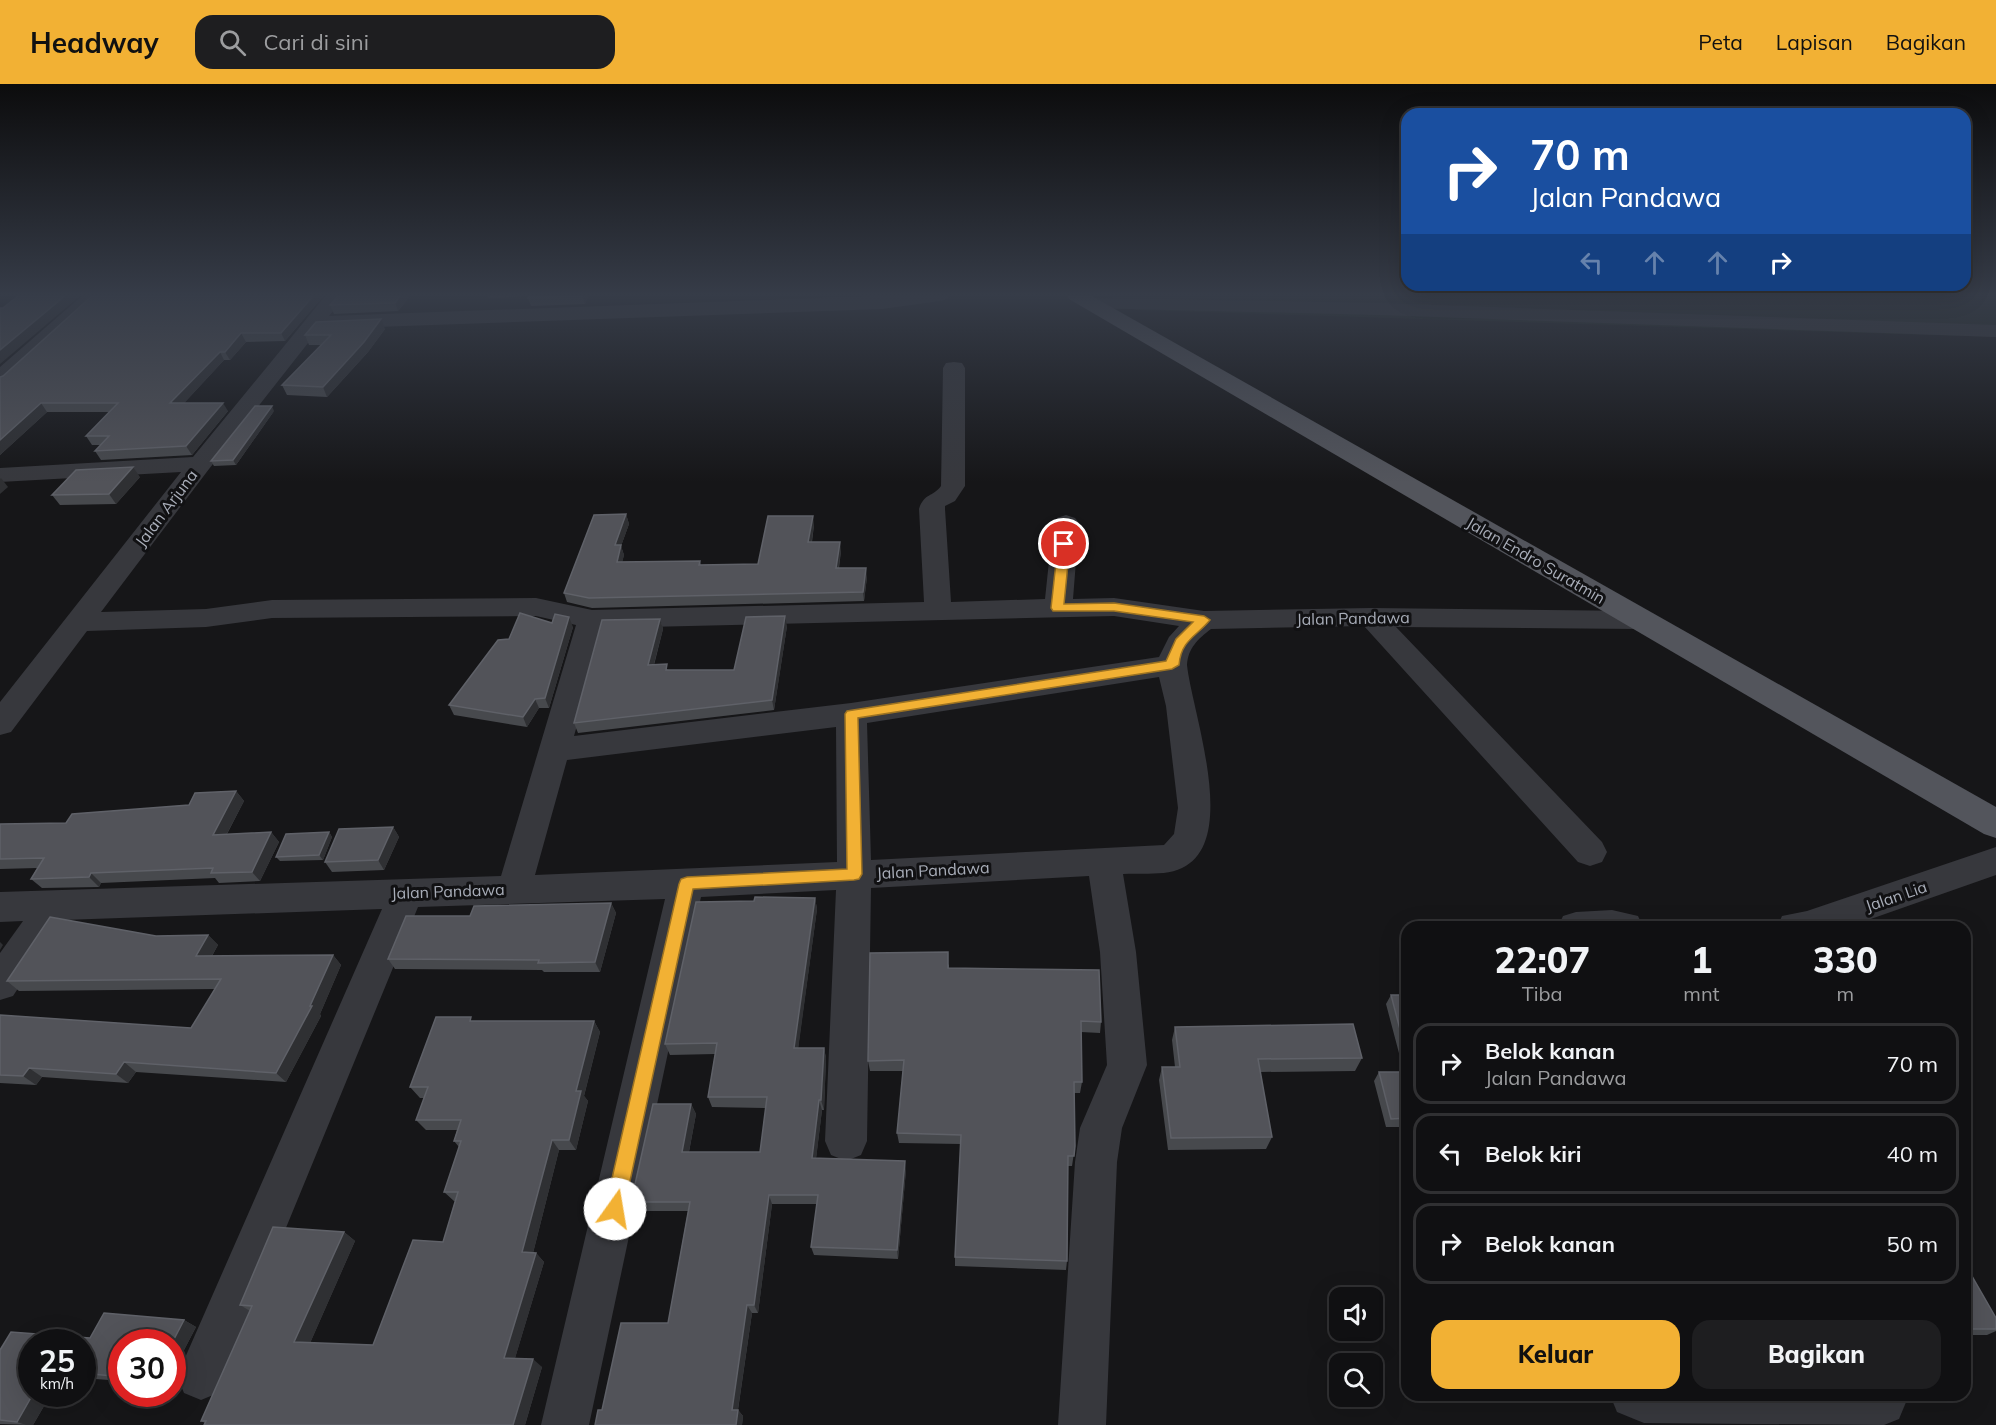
<!DOCTYPE html>
<html lang="id">
<head>
<meta charset="utf-8">
<style>
	:root { --surface:#101012; --page:#1e1e20; --text:#f1f3f6; --muted:#9c9d9f; --line:#303032; --accent:#f2b134 }
	body { margin:0; font-family:Mulish,sans-serif; background:var(--page); color:var(--text); height:100vh; display:flex; flex-direction:column; font-size:22px; white-space:nowrap }
	* { box-sizing:border-box; margin:0 }
	p { font-size:20px; color:var(--muted) }
	.icon { flex:none; width:33px; height:33px; fill:none; stroke:currentColor; stroke-width:2; stroke-linecap:round; stroke-linejoin:round }
	.map { position:relative; flex:1; overflow:hidden }
	.side { position:absolute; left:1401px; top:837px; width:570px; height:480px; display:flex; flex-direction:column; background:var(--surface); border-radius:18px; box-shadow:0 6px 24px #0002,0 0 0 2px var(--line) }
	.side>* { flex:none }
	.hud { position:absolute; left:1401px; top:24px; width:570px; height:183px; border-radius:18px; box-shadow:0 6px 24px #0002,0 0 0 2px var(--line); background:#1a4fa0; color:#fff; overflow:hidden }
	.controls { position:absolute; left:1329px; top:1203px; display:grid; gap:12px }
	.controls a { display:grid; place-items:center; width:54px; height:54px; border-radius:12px; background:var(--surface); box-shadow:0 6px 24px #0002,0 0 0 2px var(--line); font-size:30px }
	.speed { position:absolute; left:18px; top:1245px; display:flex; gap:12px; font-size:30px; font-weight:700; text-align:center }
	.speed>* { display:grid; place-content:center; width:78px; height:78px; border-radius:50%; background:var(--surface); box-shadow:0 6px 24px #0002,0 0 0 2px var(--line); line-height:1 }
	.speed small { font-size:15px; font-weight:400 }
	.speed .limit { border:9px solid #d22; background:#fff; color:#111 }
	.pin { position:absolute; display:grid; place-items:center; width:51px; height:51px; color:#fff; margin:-26px; border:3px solid #fff; border-radius:50%; box-shadow:0 2px 6px #0007 }
	.me { position:absolute; width:66px; margin:-33px; rotate:13deg; stroke-linejoin:round; filter:drop-shadow(0 0 4px #0008) }
	.turn { display:flex; align-items:center; gap:21px; height:126px; padding:0 30px; font-size:27px }
	.turn .icon { width:78px; height:78px; stroke-width:2.5 }
	.turn b { display:block; font-size:42px; line-height:51px }
	.lanes { display:flex; align-items:center; height:57px; padding:0 30px; background:#0003; justify-content:center; gap:30px; direction:ltr }
	.lanes .off { opacity:.35 }
	.eta { display:flex; justify-content:space-evenly; align-items:center; height:102px; text-align:center }
	.eta b { font-size:36px; font-weight:800; line-height:42px }
	.action { display:flex; gap:12px; margin-top:auto; padding:12px 30px }
	.action a { flex:1; height:69px; border-radius:18px; background:var(--accent); color:#111; font-size:24px; font-weight:800; line-height:69px; text-align:center }
	.action a+a { background:var(--page); color:var(--text) }
	ul { padding:0; list-style:none }
	li { display:flex; align-items:center; gap:18px; height:81px; margin:0 12px 9px; padding:0 18px; border:3px solid var(--line); border-radius:18px }
	li div { flex:1 }
	li b { display:block; font-size:22px }
	li em { font-style:normal }
	header { display:flex; align-items:center; gap:36px; box-sizing:border-box; height:84px; padding:0 30px; background:var(--accent); color:#111 }
	header strong { font-size:28px }
	nav { display:flex; gap:33px; margin-inline-start:auto; font-size:21px }
	.search { width:420px; height:54px; background:var(--page); display:flex; align-items:center; gap:15px; box-sizing:border-box; padding:0 21px; border-radius:18px; color:var(--muted); font-size:22px }
	.map>svg:first-child { display:block }
	.green { fill:#1e261f }
	.lines { fill:none; stroke-linecap:round; stroke-linejoin:round }
	.minor { fill:#37383d; fill-rule:evenodd }
	.major { fill:#53555c; fill-rule:evenodd }
	.wall { fill:#47494d }
	.shaded-wall { fill:#2f3033 }
	.building { fill:#525359; stroke:#5f6168; stroke-width:1.5 }
	.route { fill:#f2b134; stroke:#9d7322; stroke-width:1.5 }
	.labels { text-anchor:middle; stroke-width:6; stroke-linejoin:round; paint-order:stroke }
	.street-label { font-size:16px; fill:#a8adb8; stroke:#111113 }
</style>
</head>
<body>
<header>
<strong>Headway</strong>
<div class="search"><svg class="icon" aria-label="search" viewBox="0 0 24 24"><circle cx="10" cy="10" r="6"/><path d="M15 15l6 6"/></svg>Cari di sini</div>
<nav><a>Peta</a><a>Lapisan</a><a>Bagikan</a></nav>
</header>
<div class="map">
<svg width="1996" height="1341" viewBox="0 0 1996 1341">
	<rect width="100%" height="100%" fill="#161618"/>
	<polygon class="green" points="1108,211 1996,211 1996,253 1136,226"/>
	<g class="lines">
		<g class="minor">
			<polygon points="83,211 104,211 8,299 0,301 0,283"/>
			<path d="M326 211H346L329 232 900 211H950L947 215 940 217 882 225 319 245 209 385 101 528 206 525 272 516 536 514 592 526 924 518 919 425C924 409 933 413 941 402L943 284 946 279 954 278 962 279 965 284V402L955 417 945 422V425L951 518 1045 515 1053 439 1057 434 1066 431 1075 434 1079 439 1073 515 1114 514 1204 527 1371 524 1638 527 1648 529 1652 536 1648 543 1638 545 1396 543 1602 758 1607 768 1602 778 1590 782 1578 778 1364 542 1211 545C1198 555 1188 564 1187 581 1192 628 1240 757 1182 784 1166 792 1141 789 1123 790L1136 868 1147 981 1122 1044 1117 1078 1106 1341H1058L1075 1078 1080 1044 1107 981 1100 868 1089 792 871 804 867 1057 861 1071 846 1077 831 1071 825 1057 836 806 701 813 589 1341H541L665 815 418 823 218 1309 201 1316 184 1309 177 1292 382 825 63 836 13 912 0 916V869L23 837 0 838V808L501 792 576 541 536 532 272 534 206 543 87 547 11 648 0 651V618L181 388 0 398V384L193 373ZM1114 532 1179 542 1169 553 1159 573 851 619 574 652 604 544ZM1159 593 1166 622 1178 724 1174 750 1164 761 871 776 867 639ZM836 643 837 778 535 791 567 676Z"/>
			<polygon points="1095,214 1380,219 1996,241 1996,253 1380,231 1088,224 1085,220 1088,216"/>
			<polygon points="1996,763 1996,791 1848,843 1777,843 1782,832 1807,827"/>
			<polygon points="1612,826 1638,832 1643,843 1558,843 1563,832 1576,828"/>
			<polygon points="1610,1311 1909,1311 1899,1335 1884,1341 1644,1339 1617,1328"/>
		</g>
		<polygon class="major" points="1066,211 1090,211 1996,723 1996,754 1984,750 1069,215"/>
	</g>
	<g class="wall">
		<polygon points="93,211 324,211 285,257 246,258 230,276 224,276 184,319 228,327 192,371 101,376 95,367 101,361 92,361 86,352 109,328 47,328 0,371 0,293 3,292"/>
		<polygon points="339,211 411,211 398,227 334,230 330,221"/>
		<polygon points="487,211 589,211 585,220 531,222 528,214 529,212 488,214"/>
		<polygon points="385,245 368,268 327,313 287,311 282,301 322,261 309,261 305,251"/>
		<polygon points="274,327 236,381 214,382 211,377"/>
		<polygon points="140,393 116,420 60,421 52,411"/>
		<polygon points="626,430 629,440 621,462 624,471 622,478 700,477 701,481 758,480 814,441 812,458 841,467 839,484 867,493 864,517 592,524 567,518 564,509"/>
		<polygon points="660,535 663,545 654,581 669,586 734,586 787,542 774,626 578,649 574,639"/>
		<polygon points="552,539 573,543 549,624 539,624 527,643 454,631 449,621 509,555"/>
		<polygon points="236,707 244,717 227,750 271,748 279,758 260,797 219,799 215,794 101,799 99,803 42,804 31,795 37,784 0,785 0,740 66,739 189,721"/>
		<polygon points="393,743 399,753 384,786 332,788 325,778"/>
		<polygon points="329,748 332,753 323,776 280,777 276,773"/>
		<polygon points="815,814 817,825 798,964 824,964 826,974 824,1026 822,1026 816,1074 906,1086 898,1175 814,1171 811,1163 817,1120 772,1120 758,1229 752,1229 738,1326 743,1332 742,1341 595,1341 602,1326 668,1239 688,1127 637,1127 631,1118 691,1020 696,1030 689,1068 760,1068 766,1024 712,1023 708,1013 715,970 670,971 665,960 754,817"/>
		<polygon points="611,819 616,829 600,888 544,888 542,886 395,885 388,875 470,832"/>
		<polygon points="208,851 218,861 212,872 333,871 341,881 320,930 321,932 286,998 136,988 128,999 42,993 36,1001 0,999 0,931 191,944 215,905 19,907 7,897 156,852"/>
		<polygon points="949,880 949,884 1101,938 1100,949 1081,948 1082,998 1080,1009 1074,1009 1075,1062 1072,1082 1068,1082 1067,1177 1066,1186 955,1182 955,1173 961,1060 899,1059 897,1049 903,987 870,987 868,977"/>
		<polygon points="1391,911 1407,911 1407,1043 1386,1043 1374,997 1379,988 1404,988 1386,920"/>
		<polygon points="474,937 594,937 600,948 584,1012 588,1017 576,1066 559,1066 533,1169 536,1169 544,1178 515,1274 542,1283 525,1341 204,1341 205,1339 201,1337 250,1227 240,1221 344,1148 355,1157 310,1259 373,1261 443,1158 455,1117 454,1117 444,1108 459,1063 454,1057 457,1046 426,1046 416,1036 424,1014 420,1014 410,1003"/>
		<polygon points="1175,943 1362,974 1355,987 1260,988 1272,1053 1266,1065 1168,1066 1159,996 1162,983 1175,983 1172,956"/>
		<polygon points="1965,1180 1996,1234 1996,1247 1987,1251 1965,1251"/>
		<polygon points="104,1229 184,1236 196,1243 172,1289 172,1258 122,1258 122,1297 82,1294 82,1258 32,1258 32,1310 51,1310 33,1341 0,1340 0,1266 11,1248 90,1254"/>
	</g>
	<g class="shaded-wall">
		<polygon points="66,211 81,211 0,280 0,266"/>
		<polygon points="314,211 324,211 285,257 281,249"/>
		<polygon points="401,211 411,211 398,227 395,219"/>
		<polygon points="583,211 589,211 585,220 582,212"/>
		<polygon points="381,235 385,245 368,268 327,313 323,303"/>
		<polygon points="241,249 246,258 230,276 225,268"/>
		<polygon points="220,268 224,276 176,328 170,319"/>
		<polygon points="41,319 47,328 0,371 0,356"/>
		<polygon points="223,319 228,327 192,371 186,362"/>
		<polygon points="272,322 274,327 236,381 233,376"/>
		<polygon points="133,383 140,393 116,420 109,410"/>
		<polygon points="1,394 8,403 0,410 0,395"/>
		<polygon points="626,430 629,440 621,462 624,471 620,487 617,478 615,461"/>
		<polygon points="813,432 814,441 810,468 808,458"/>
		<polygon points="840,458 841,467 837,493 836,484"/>
		<polygon points="866,484 867,493 864,517 863,508"/>
		<polygon points="785,532 787,542 774,626 772,616"/>
		<polygon points="569,533 573,543 549,624 545,614"/>
		<polygon points="660,535 663,545 651,591 648,581"/>
		<polygon points="535,615 539,624 527,643 523,633"/>
		<polygon points="236,707 244,717 221,761 213,751"/>
		<polygon points="393,743 399,753 384,786 378,776"/>
		<polygon points="271,748 279,758 260,797 252,788"/>
		<polygon points="329,748 332,753 323,776 319,771"/>
		<polygon points="91,789 101,799 99,803 89,793"/>
		<polygon points="815,814 817,825 797,974 794,964"/>
		<polygon points="611,819 616,829 600,888 595,878"/>
		<polygon points="208,851 218,861 206,882 196,872"/>
		<polygon points="0,858 3,861 0,866"/>
		<polygon points="333,871 341,881 320,930 321,932 286,998 276,989 310,922"/>
		<polygon points="594,937 600,948 584,1012 588,1017 576,1066 569,1056 576,1007"/>
		<polygon points="824,964 826,974 824,1026 821,1016"/>
		<polygon points="124,978 136,988 128,999 116,990"/>
		<polygon points="29,984 42,993 36,1001 23,992"/>
		<polygon points="819,1016 822,1026 815,1084 812,1074"/>
		<polygon points="691,1020 696,1030 687,1078 682,1068"/>
		<polygon points="552,1056 559,1066 531,1177 522,1168"/>
		<polygon points="905,1077 906,1086 898,1175 897,1166"/>
		<polygon points="769,1111 772,1120 758,1229 754,1221"/>
		<polygon points="344,1148 355,1157 307,1266 294,1258"/>
		<polygon points="536,1169 544,1178 513,1281 504,1274"/>
		<polygon points="747,1221 752,1229 737,1332 732,1326"/>
		<polygon points="184,1236 196,1243 172,1289 172,1259"/>
		<polygon points="533,1275 542,1283 525,1341 513,1341"/>
		<polygon points="33,1310 51,1310 33,1341 26,1341 17,1338"/>
		<polygon points="738,1326 743,1332 742,1341 736,1341"/>
	</g>
	<g class="building">
		<polygon points="19,211 66,211 0,266 0,224 3,224"/>
		<polygon points="93,211 314,211 281,249 241,249 225,268 220,268 170,319 223,319 186,362 95,367 109,352 86,352 118,319 41,319 0,356 0,293 3,292"/>
		<polygon points="339,211 401,211 395,219 330,221"/>
		<polygon points="530,211 583,211 582,212 528,214"/>
		<polygon points="381,235 364,258 323,303 282,301 331,251 305,251 316,238"/>
		<polygon points="255,322 272,322 233,376 211,377"/>
		<polygon points="133,383 109,410 52,411 76,386"/>
		<polygon points="626,430 615,461 621,461 617,478 700,477 699,481 758,480 768,432 813,432 808,458 840,458 836,484 866,484 863,508 589,514 564,509 594,431"/>
		<polygon points="520,529 552,539 555,530 569,533 545,614 535,615 523,633 449,621 498,556 509,555"/>
		<polygon points="785,532 772,616 574,639 602,536 660,535 648,581 667,580 666,586 734,586 746,533"/>
		<polygon points="236,707 213,751 271,748 252,788 211,789 213,784 91,789 89,793 31,795 44,774 0,775 0,740 66,739 72,730 189,721 195,709"/>
		<polygon points="393,743 378,776 325,778 339,745"/>
		<polygon points="329,748 319,771 276,773 286,750"/>
		<polygon points="755,813 815,814 794,964 824,964 821,1016 819,1016 812,1074 905,1077 897,1166 811,1163 818,1111 769,1111 754,1221 747,1221 732,1326 738,1326 736,1341 595,1341 598,1326 602,1326 621,1239 668,1239 690,1118 631,1118 653,1020 691,1020 682,1068 760,1068 767,1013 708,1013 717,959 665,960 696,818 754,817"/>
		<polygon points="611,819 595,878 538,879 539,876 388,875 406,832 470,832 474,822"/>
		<polygon points="50,833 156,852 208,851 196,872 333,871 310,922 312,922 276,989 124,978 116,990 29,984 23,992 0,991 0,931 191,944 221,895 7,897"/>
		<polygon points="948,868 948,884 1099,886 1101,938 1081,937 1082,998 1074,998 1075,1062 1074,1072 1068,1072 1067,1177 955,1173 961,1051 897,1049 904,976 868,977 870,869"/>
		<polygon points="1391,911 1407,911 1407,972"/>
		<polygon points="436,933 471,933 470,937 594,937 576,1007 581,1007 569,1056 552,1056 522,1168 536,1169 504,1274 533,1275 513,1341 204,1341 206,1337 201,1337 252,1222 240,1221 273,1143 344,1148 294,1258 373,1261 413,1156 443,1158 458,1108 444,1108 461,1057 454,1057 461,1036 416,1036 428,1003 410,1003"/>
		<polygon points="1353,940 1362,974 1258,975 1272,1053 1171,1054 1162,983 1180,983 1175,943"/>
		<polygon points="1379,988 1407,988 1407,1034 1391,1035"/>
		<polygon points="1965,1180 1996,1234 1996,1245 1965,1245"/>
		<polygon points="104,1229 184,1236 172,1259 122,1258 122,1293 82,1289 82,1258 32,1258 32,1310 33,1310 17,1338 0,1336 0,1266 11,1248 90,1254"/>
	</g>
	<linearGradient id="sky" x2="0" y2="1"><stop stop-color="#0c0c0d"/><stop offset="0.53" stop-color="#363c48"/><stop offset="1" stop-color="#363c48" stop-opacity="0"/></linearGradient>
	<rect width="1996" height="398" fill="url(#sky)"/>
	<path class="route" d="M1064 457 1070 460 1064 520 1114 519 1204 532 1210 536C1197 552 1181 556 1179 581L1172 585 858 634 862 790 859 795 854 796 693 805 624 1125 621 1132 615 1135 608 1132 605 1125 679 800 681 795 687 793 847 785 845 630 847 627 1166 577 1176 555 1193 538 1114 527H1053L1051 524 1058 460Z"/>
	<g class="labels">
		<g class="street-label">
			<text transform="translate(166 424) rotate(-53)" y="6">Jalan Arjuna</text>
			<text transform="translate(1536 476) rotate(30)" y="6">Jalan Endro Suratmin</text>
			<text transform="translate(1353 534) rotate(-1)" y="6">Jalan Pandawa</text>
			<text transform="translate(933 786) rotate(-3)" y="6">Jalan Pandawa</text>
			<text transform="translate(448 807) rotate(-2)" y="6">Jalan Pandawa</text>
			<text transform="translate(1896 812) rotate(-19)" y="6">Jalan Lia</text>
		</g>
	</g>
</svg>
<div class="controls">
<a><svg class="icon" aria-label="sound" viewBox="0 0 24 24"><path d="M4 9h4l5-4v14l-5-4H4zM17 9q2 3 0 6"/></svg></a>
<a><svg class="icon" aria-label="search" viewBox="0 0 24 24"><circle cx="10" cy="10" r="6"/><path d="M15 15l6 6"/></svg></a>
</div>
<div class="speed"><div>25<small>km/h</small></div><div class="limit">30</div></div>
<div class="pin" style="left:1064px;top:460px;background:#d93025"><svg class="icon" aria-label="arrive" viewBox="0 0 24 24"><path d="M6 21V4h12l-3 4 3 4H6"/></svg></div>
<svg class="me" style="left:615px;top:1125px" viewBox="-20 -20 40 40"><circle r="19" fill="#fff"/><path d="M0-13L10 11 0 6-10 11z" fill="#f2b134"/></svg>
<div class="hud">
<div class="turn"><svg class="icon" aria-label="right" viewBox="0 0 24 24"><path d="M7 20v-9h11M14 6l5 5-5 5"/></svg><div><b>70 m</b>Jalan Pandawa</div></div>
<div class="lanes"><svg class="icon off" aria-label="left" viewBox="0 0 24 24"><path d="M17 20v-9H6M10 6l-5 5 5 5"/></svg><svg class="icon off" aria-label="ahead" viewBox="0 0 24 24"><path d="M12 20V5M6 11l6-6 6 6"/></svg><svg class="icon off" aria-label="ahead" viewBox="0 0 24 24"><path d="M12 20V5M6 11l6-6 6 6"/></svg><svg class="icon" aria-label="right" viewBox="0 0 24 24"><path d="M7 20v-9h11M14 6l5 5-5 5"/></svg></div>
</div>
<section class="side">
<div class="eta">
<div><b>22:07</b><p>Tiba</p></div>
<div><b>1</b><p>mnt</p></div>
<div><b>330</b><p>m</p></div>
</div>
<ul>
<li><svg class="icon" aria-label="right" viewBox="0 0 24 24"><path d="M7 20v-9h11M14 6l5 5-5 5"/></svg><div><b>Belok kanan</b><p>Jalan Pandawa</p></div><em>70 m</em></li>
<li><svg class="icon" aria-label="left" viewBox="0 0 24 24"><path d="M17 20v-9H6M10 6l-5 5 5 5"/></svg><div><b>Belok kiri</b></div><em>40 m</em></li>
<li><svg class="icon" aria-label="right" viewBox="0 0 24 24"><path d="M7 20v-9h11M14 6l5 5-5 5"/></svg><div><b>Belok kanan</b></div><em>50 m</em></li>
</ul>
<div class="action"><a>Keluar</a><a>Bagikan</a></div>
</section>
</div>
</body>
</html>
